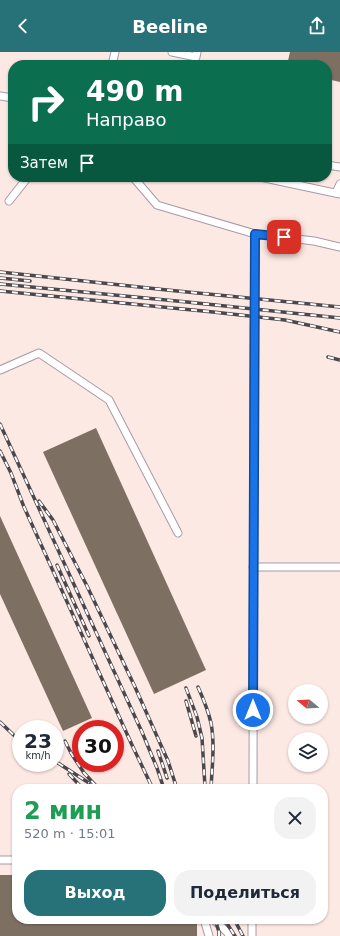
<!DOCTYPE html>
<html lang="ru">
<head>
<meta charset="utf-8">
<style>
	:root { --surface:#fff; --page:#f2f2f3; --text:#1f2937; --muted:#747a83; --accent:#277178 }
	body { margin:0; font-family:"DejaVu Sans",sans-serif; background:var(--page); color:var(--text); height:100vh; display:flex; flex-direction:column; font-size:15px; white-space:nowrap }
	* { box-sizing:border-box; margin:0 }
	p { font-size:13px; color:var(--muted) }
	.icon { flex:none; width:22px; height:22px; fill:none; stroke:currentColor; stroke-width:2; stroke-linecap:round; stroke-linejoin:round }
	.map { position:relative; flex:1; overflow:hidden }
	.sheet { position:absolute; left:12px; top:732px; width:316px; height:140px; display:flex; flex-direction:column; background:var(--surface); border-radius:16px; box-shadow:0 1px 3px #0004 }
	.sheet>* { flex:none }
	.guide { position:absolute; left:8px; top:8px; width:324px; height:122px; border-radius:16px; box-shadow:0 1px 3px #0004; background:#0b6e4f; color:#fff; overflow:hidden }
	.needle { width:26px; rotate:288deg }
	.controls { position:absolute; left:288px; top:632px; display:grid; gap:8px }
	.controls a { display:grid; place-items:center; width:40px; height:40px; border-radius:50%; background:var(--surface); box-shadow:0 1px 3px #0004; font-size:20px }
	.speed { position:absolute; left:12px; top:668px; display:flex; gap:8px; font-size:20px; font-weight:700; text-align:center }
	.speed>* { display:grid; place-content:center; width:52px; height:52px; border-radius:50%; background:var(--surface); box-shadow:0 1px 3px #0004; line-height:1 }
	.speed small { font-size:10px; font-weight:400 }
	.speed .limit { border:6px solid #d22; background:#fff; color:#111 }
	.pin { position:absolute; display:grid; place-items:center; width:34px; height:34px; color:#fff; margin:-17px; border-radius:8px; box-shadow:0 2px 6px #0006 }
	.me { position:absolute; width:44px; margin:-22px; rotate:0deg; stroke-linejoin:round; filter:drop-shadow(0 0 3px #0008) }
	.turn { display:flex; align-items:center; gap:14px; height:84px; padding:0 12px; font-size:18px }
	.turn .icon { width:52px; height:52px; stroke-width:2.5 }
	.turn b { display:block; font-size:28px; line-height:34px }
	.then { display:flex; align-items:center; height:38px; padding:0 12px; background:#0003; gap:8px; font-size:15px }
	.round { display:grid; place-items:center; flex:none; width:42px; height:42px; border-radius:16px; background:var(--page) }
	.overview { display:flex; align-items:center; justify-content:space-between; height:68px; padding:0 12px }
	h1 { font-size:24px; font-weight:700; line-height:30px; color:#1e9e55 }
	.button { display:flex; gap:8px; margin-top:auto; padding:8px 12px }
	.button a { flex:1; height:46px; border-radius:16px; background:var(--accent); color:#fff; font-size:16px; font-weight:700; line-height:46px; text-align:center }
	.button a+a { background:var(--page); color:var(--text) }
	header { display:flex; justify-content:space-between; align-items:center; height:52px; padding:0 12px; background:var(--accent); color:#fff; font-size:18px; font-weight:700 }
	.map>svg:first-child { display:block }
	.industrial { fill:#fde9e3; fill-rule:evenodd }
	.building { fill:#7d7063 }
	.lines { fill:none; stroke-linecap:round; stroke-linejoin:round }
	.minor-casing { stroke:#a79aa9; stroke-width:9 }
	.minor { stroke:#fff; stroke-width:7 }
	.rail-casing { stroke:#4b474c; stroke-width:3.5 }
	.rail { stroke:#fff; stroke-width:2; stroke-dasharray:6; stroke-linecap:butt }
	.minor-bridge-casing { stroke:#a79aa9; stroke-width:9; stroke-linecap:butt }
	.minor-bridge { stroke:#fff; stroke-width:7 }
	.route-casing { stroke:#114b97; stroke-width:10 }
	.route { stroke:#1a73e8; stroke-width:7 }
</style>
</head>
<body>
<header><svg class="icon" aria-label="back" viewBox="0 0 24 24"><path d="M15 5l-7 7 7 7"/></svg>Beeline<svg class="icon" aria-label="share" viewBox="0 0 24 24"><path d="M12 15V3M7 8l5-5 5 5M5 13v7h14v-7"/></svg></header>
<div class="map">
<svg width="340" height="884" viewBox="0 0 340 884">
	<rect width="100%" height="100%" fill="#fdf5fe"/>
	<path class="industrial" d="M0 0H340V884H0ZM13 13H327V125H13ZM295 639H321V665H295ZM21 677H55V711H21ZM81 677H115V711H81ZM295 687H321V713H295ZM17 737H323V867H17Z"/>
	<g class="building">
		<polygon points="290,0 340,0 340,30 327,27 327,13 287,13"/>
		<polygon points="96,376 206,618 154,642 43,400"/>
		<polygon points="0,464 92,666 63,679 0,542"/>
		<polygon points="0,823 17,823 17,867 167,867 167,871 197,871 197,884 0,884"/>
	</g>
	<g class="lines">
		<g class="minor-casing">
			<g id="minor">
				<polyline points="172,0 196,5 197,0"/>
				<polyline points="112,13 115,0"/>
				<polyline points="0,44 13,46"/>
				<polyline points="327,113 340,115"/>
				<polyline points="133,125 157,153 255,182 314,189 340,195"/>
				<polyline points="260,125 340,142"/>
				<polyline points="336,141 340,132"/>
				<polyline points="9,149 28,125"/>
				<polyline points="255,208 255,182"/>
				<polyline points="0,318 39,301 109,348 178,481"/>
				<polyline points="253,515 340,515"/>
				<polyline points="253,737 254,279"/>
				<polyline points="0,808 17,808"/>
				<polyline points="204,867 209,884"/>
				<polyline points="213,867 228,881 229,884"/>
				<polyline points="252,884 252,867"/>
			</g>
		</g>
		<use href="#minor" class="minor"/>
		<g class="rail-casing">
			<g id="rail">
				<polyline points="0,220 167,238 340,255"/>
				<polyline points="0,226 30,229"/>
				<polyline points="0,232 187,250 340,266"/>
				<polyline points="0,239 213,260 285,268 340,280"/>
				<polyline points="328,305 340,308"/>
				<polyline points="0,372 142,680 157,716 164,737"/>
				<polyline points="0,399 11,421 24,455 132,693 153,737"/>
				<polyline points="39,449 53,468 87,534 135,635 168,709 177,737"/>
				<polyline points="57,513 89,584"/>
				<path d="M198 635C203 646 208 658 211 671 215 692 212 715 211 737"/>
				<polyline points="186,636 197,665 202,686 205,735"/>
				<polyline points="186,649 196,684"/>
				<polyline points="0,670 21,690"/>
				<polyline points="65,689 71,701 84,721 99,737"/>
				<polyline points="158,699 167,726"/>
				<polyline points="58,711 89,731"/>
				<polyline points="69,722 83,737"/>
				<polyline points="215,867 219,880 219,884"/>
				<polyline points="224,867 235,884"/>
				<polyline points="234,867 243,884"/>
			</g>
		</g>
		<use href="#rail" class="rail"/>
		<g class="minor-bridge-casing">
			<polyline id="minor-bridge" points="254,279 255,208"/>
		</g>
		<use href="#minor-bridge" class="minor-bridge"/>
	</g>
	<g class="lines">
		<g class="route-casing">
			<polyline id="route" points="253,658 255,182 284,185"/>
		</g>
		<use href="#route" class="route"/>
	</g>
</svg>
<div class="controls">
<a><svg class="needle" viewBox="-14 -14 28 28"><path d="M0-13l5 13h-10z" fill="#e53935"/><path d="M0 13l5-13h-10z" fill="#747a83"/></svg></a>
<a><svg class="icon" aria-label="layers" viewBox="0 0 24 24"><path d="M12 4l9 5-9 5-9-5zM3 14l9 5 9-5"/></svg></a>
</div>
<div class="speed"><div>23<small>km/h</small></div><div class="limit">30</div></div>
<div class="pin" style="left:284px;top:185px;background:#d93025"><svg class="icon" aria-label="arrive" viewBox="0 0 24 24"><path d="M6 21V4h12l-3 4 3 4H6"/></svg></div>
<svg class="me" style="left:253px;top:658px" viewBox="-20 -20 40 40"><circle r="17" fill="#1a73e8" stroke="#fff" stroke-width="3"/><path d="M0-11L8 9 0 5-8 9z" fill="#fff"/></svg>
<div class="guide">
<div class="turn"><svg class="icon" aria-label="right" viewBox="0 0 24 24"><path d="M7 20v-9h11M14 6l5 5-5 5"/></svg><div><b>490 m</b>Направо</div></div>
<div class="then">Затем<svg class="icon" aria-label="arrive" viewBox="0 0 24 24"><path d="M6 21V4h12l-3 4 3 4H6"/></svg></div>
</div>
<section class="sheet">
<div class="overview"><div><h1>2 мин</h1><p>520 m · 15:01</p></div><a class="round"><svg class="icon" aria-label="close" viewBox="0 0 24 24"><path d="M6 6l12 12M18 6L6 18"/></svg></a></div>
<div class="button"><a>Выход</a><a>Поделиться</a></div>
</section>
</div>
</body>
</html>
